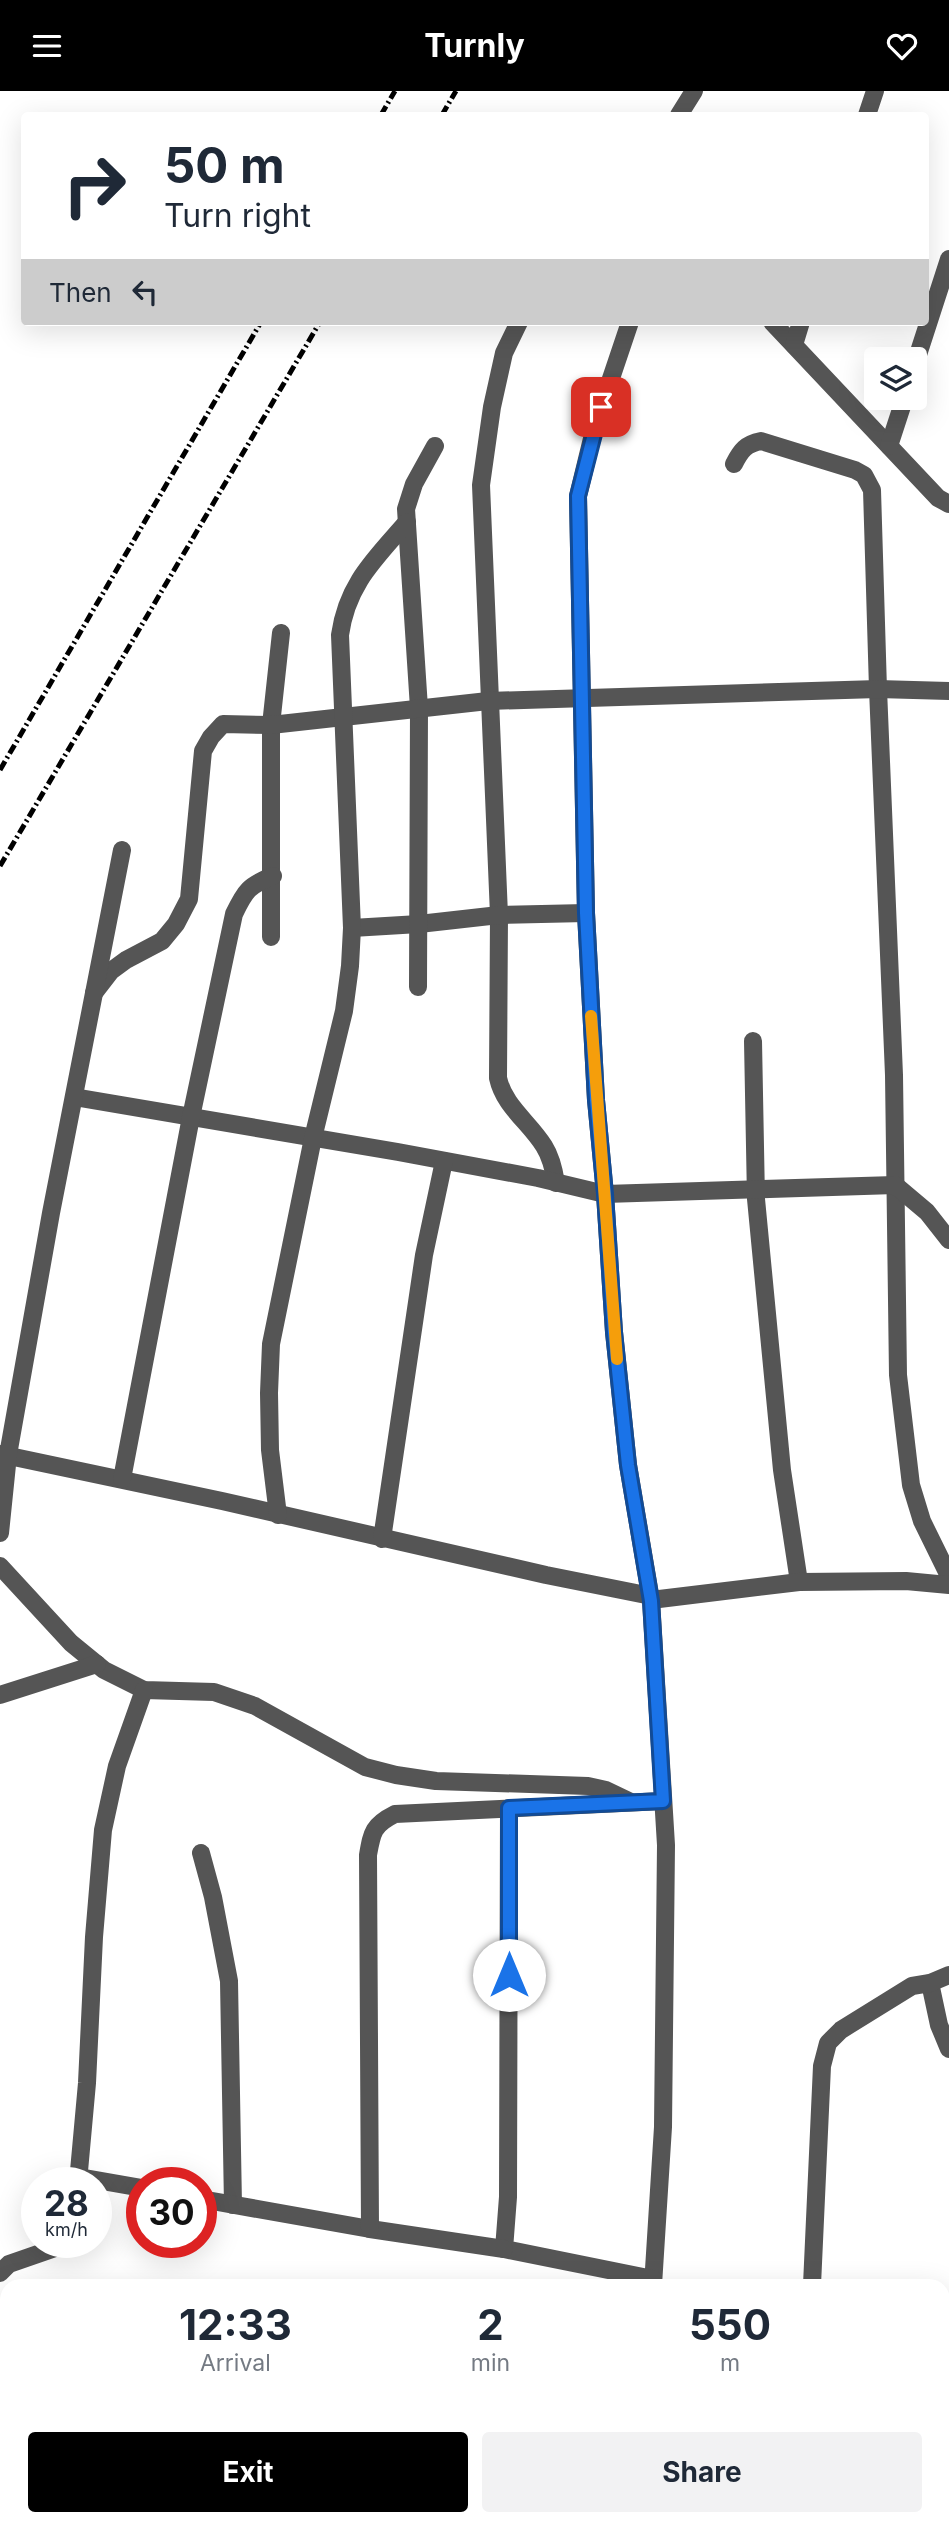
<!DOCTYPE html>
<html lang="en">
<head>
<meta charset="utf-8">
<style>
	:root { --surface:#fff; --page:#f2f2f3; --text:#1f2937; --muted:#747a83; --accent:#000 }
	body { margin:0; font-family:Inter,sans-serif; background:var(--page); color:var(--text); height:100vh; display:flex; flex-direction:column; font-size:26px; white-space:nowrap }
	* { box-sizing:border-box; margin:0 }
	p { font-size:23px; color:var(--muted) }
	.icon { flex:none; width:38px; height:38px; fill:none; stroke:currentColor; stroke-width:2; stroke-linecap:round; stroke-linejoin:round }
	.map { position:relative; flex:1; overflow:hidden }
	.drawer { position:absolute; left:0px; top:2188px; width:950px; height:247px; display:flex; flex-direction:column; background:var(--surface); border-radius:21px 21px 0 0; box-shadow:0 7px 28px #0002 }
	.drawer>* { flex:none }
	.top-card { position:absolute; left:21px; top:21px; width:908px; height:214px; border-radius:7px; box-shadow:0 7px 28px #0002; background:#fff; color:var(--text); overflow:hidden }
	.buttons { position:absolute; left:864px; top:256px; display:grid; gap:14px }
	.buttons a { display:grid; place-items:center; width:63px; height:63px; border-radius:7px; background:var(--surface); box-shadow:0 7px 28px #0002; font-size:35px }
	.speed { position:absolute; left:21px; top:2076px; display:flex; gap:14px; font-size:35px; font-weight:700; text-align:center }
	.speed>* { display:grid; place-content:center; width:91px; height:91px; border-radius:50%; background:var(--surface); box-shadow:0 7px 28px #0002; line-height:1 }
	.speed small { font-size:18px; font-weight:400 }
	.speed .limit { border:10px solid #d22; background:#fff; color:#111 }
	.pin { position:absolute; display:grid; place-items:center; width:60px; height:60px; color:#fff; margin:-30px; border-radius:14px; box-shadow:0 4px 10px #0006 }
	.me { position:absolute; width:77px; margin:-38px; rotate:0deg; stroke-linejoin:round; filter:drop-shadow(0 0 5px #0008) }
	.turn { display:flex; align-items:center; gap:24px; height:147px; padding:0 28px; font-size:32px }
	.turn .icon { width:91px; height:91px; stroke-width:2.5 }
	.turn b { display:block; font-size:49px; line-height:60px }
	.then { display:flex; align-items:center; height:66px; padding:0 28px; background:#0003; gap:14px; font-size:26px }
	.eta { display:flex; justify-content:space-evenly; align-items:center; height:119px; text-align:center }
	.eta b { font-size:42px; font-weight:700; line-height:49px }
	.primary-button { display:flex; gap:14px; margin-top:auto; padding:14px 28px }
	.primary-button a { flex:1; height:80px; border-radius:7px; background:var(--accent); color:#fff; font-size:28px; font-weight:700; line-height:80px; text-align:center }
	.primary-button a+a { background:var(--page); color:var(--text) }
	header { display:flex; justify-content:space-between; align-items:center; height:91px; padding:0 28px; background:var(--accent); color:#fff; font-size:32px; font-weight:700 }
	.map>svg:first-child { display:block }
	.lines { fill:none; stroke-linecap:round; stroke-linejoin:round }
	.minor { stroke:#555; stroke-width:18 }
	.rail { stroke:#000; stroke-width:5; stroke-dasharray:10 3.5 2 3.5; stroke-linecap:butt }
	.route-casing { stroke:#114b97; stroke-width:18 }
	.route { stroke:#1a73e8; stroke-width:12 }
	.slow { stroke:#f59e0b; stroke-width:12 }
</style>
</head>
<body>
<header><svg class="icon" aria-label="menu" viewBox="0 0 24 24"><path d="M4 6h16M4 12h16M4 18h16"/></svg>Turnly<svg class="icon" aria-label="heart" viewBox="0 0 24 24"><path d="M12 20l-8-8c-3-5 5-10 8-4 3-6 11-1 8 4z"/></svg></header>
<div class="map">
<svg width="949" height="2434" viewBox="0 0 949 2434">
	<rect width="100%" height="100%" fill="#fff"/>
	<g class="lines">
		<g class="minor">
			<polyline points="679,24 694,0"/>
			<polyline points="867,24 875,0"/>
			<path d="M519 231 504 262 492 316 481 394 499 824 498 987C504 1015 529 1031 544 1055 551 1066 554 1079 556 1092"/>
			<polyline points="630,231 595,335 578,405 586,822 596,1009 605,1103 614,1241 628,1374 651,1509 666,1754 663,2036 653,2194"/>
			<polyline points="772,231 938,407 949,413"/>
			<polyline points="794,254 801,231"/>
			<polyline points="915,273 949,168"/>
			<polyline points="889,355 905,306"/>
			<path d="M734 373C741 359 746 353 761 350L855 379 864 384 872 399 878 598 894 984 898 1284 911 1394 922 1430 949 1485"/>
			<polyline points="352,837 419,833 499,824 586,822"/>
			<polyline points="271,846 271,634 281,542"/>
			<polyline points="418,896 419,617 406,418 414,393 435,355"/>
			<polyline points="94,902 111,880 126,869 162,850 176,833 189,808 203,660 211,646 223,633 271,634 488,610 878,598 949,600"/>
			<polyline points="753,950 756,1108 782,1379 799,1491"/>
			<polyline points="74,1006 398,1061 538,1087 605,1103 895,1094 927,1121 949,1149"/>
			<polyline points="0,1363 222,1410 546,1484 651,1505"/>
			<path d="M122 1388 191 1026 234 823C245 800 249 794 273 785"/>
			<path d="M278 1424 270 1359 269 1302 271 1253 313 1047 344 920 350 875 352 837 340 544C347 493 375 468 407 431"/>
			<polyline points="0,1442 8,1364 51,1122 122,759"/>
			<polyline points="382,1448 424,1164 444,1070"/>
			<polyline points="0,1475 71,1552 104,1579 144,1599 214,1601 255,1615 365,1676 396,1684 436,1690 588,1695 606,1699 629,1710"/>
			<polyline points="651,1509 799,1491 906,1490 949,1494"/>
			<polyline points="0,1604 97,1573"/>
			<polyline points="509,1717 508,2106 504,2158 653,2188"/>
			<polyline points="201,1762 213,1806 229,1890 233,2114"/>
			<polyline points="930,1892 939,1934 949,1958"/>
			<polyline points="79,2086 142,2097"/>
			<polyline points="78,2091 87,1992 94,1846 103,1739 117,1675 144,1599"/>
			<polyline points="201,2108 370,2138 504,2158"/>
			<path d="M370 2138 368 1764C372 1741 373 1734 395 1723L663 1710"/>
			<polyline points="0,2182 9,2173 58,2156 64,2151"/>
			<polyline points="812,2194 822,1975 828,1952 841,1939 912,1895 930,1892 949,1884"/>
			<polyline points="0,2266 7,2266"/>
			<polyline points="943,2288 949,2279"/>
			<polyline points="691,2427 693,2434"/>
			<polyline points="154,2434 156,2427"/>
			<polyline points="320,2434 321,2427"/>
			<polyline points="845,2434 849,2427"/>
		</g>
		<g class="rail">
			<polyline points="381,24 395,0"/>
			<polyline points="442,24 456,0"/>
			<polyline points="0,679 261,231"/>
			<polyline points="0,775 320,231"/>
		</g>
	</g>
	<g class="lines">
		<g class="route-casing">
			<polyline id="route" points="509,1884 509,1717 663,1710 651,1510 628,1374 614,1241 605,1103 596,1009 586,822 578,405 601,316"/>
		</g>
		<use href="#route" class="route"/>
		<polyline class="slow" points="591,925 617,1268"/>
	</g>
</svg>
<div class="buttons">
<a><svg class="icon" aria-label="layers" viewBox="0 0 24 24"><path d="M12 4l9 5-9 5-9-5zM3 14l9 5 9-5"/></svg></a>
</div>
<div class="speed"><div>28<small>km/h</small></div><div class="limit">30</div></div>
<div class="pin" style="left:601px;top:316px;background:#d93025"><svg class="icon" aria-label="arrive" viewBox="0 0 24 24"><path d="M6 21V4h12l-3 4 3 4H6"/></svg></div>
<svg class="me" style="left:509px;top:1884px" viewBox="-20 -20 40 40"><circle r="19" fill="#fff"/><path d="M0-13L10 11 0 6-10 11z" fill="#1a73e8"/></svg>
<div class="top-card">
<div class="turn"><svg class="icon" aria-label="right" viewBox="0 0 24 24"><path d="M7 20v-9h11M14 6l5 5-5 5"/></svg><div><b>50 m</b>Turn right</div></div>
<div class="then">Then<svg class="icon" aria-label="left" viewBox="0 0 24 24"><path d="M17 20v-9H6M10 6l-5 5 5 5"/></svg></div>
</div>
<section class="drawer">
<div class="eta">
<div><b>12:33</b><p>Arrival</p></div>
<div><b>2</b><p>min</p></div>
<div><b>550</b><p>m</p></div>
</div>
<div class="primary-button"><a>Exit</a><a>Share</a></div>
</section>
</div>
</body>
</html>
